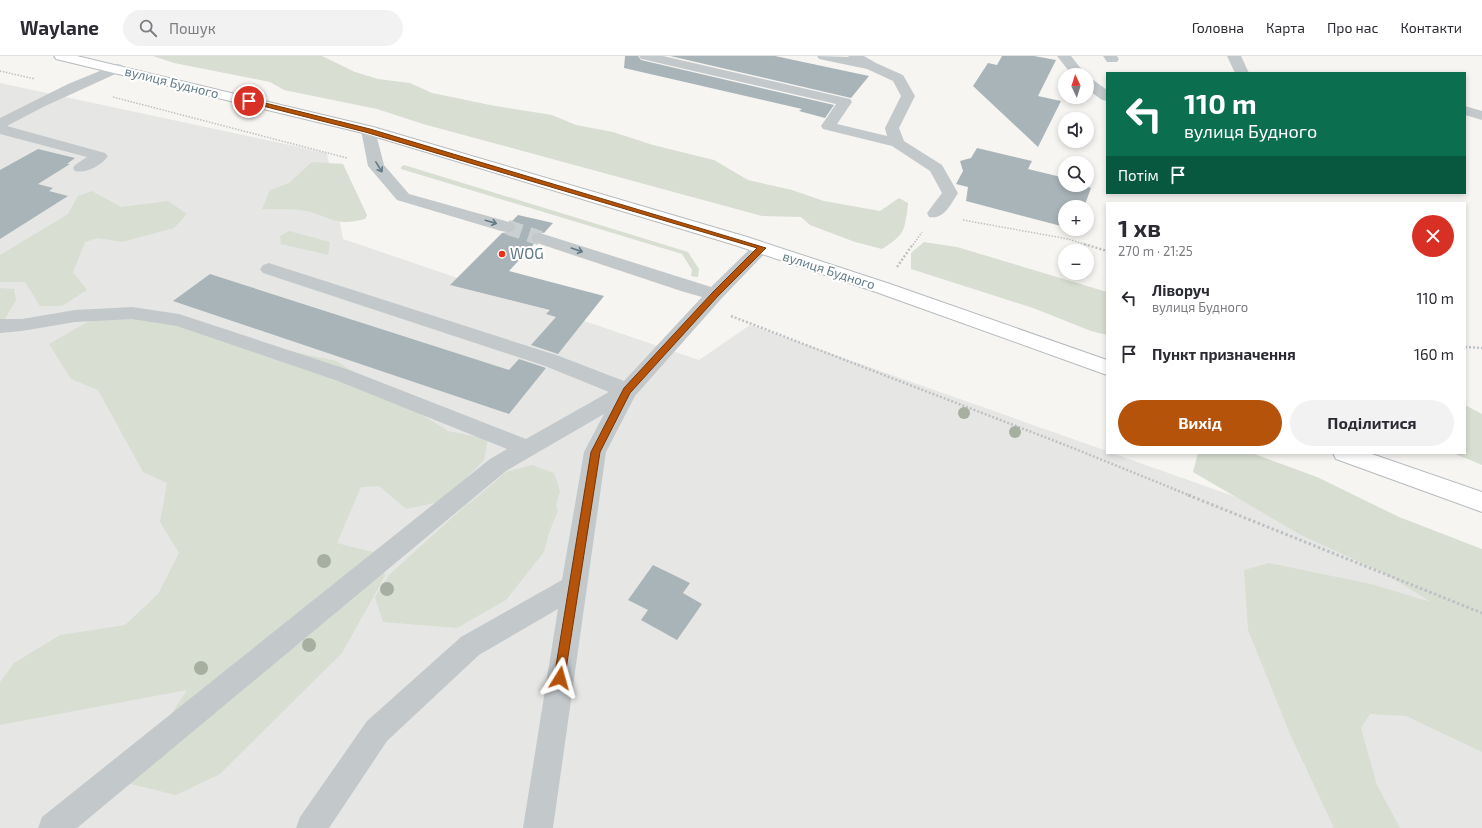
<!DOCTYPE html>
<html lang="uk">
<head>
<meta charset="utf-8">
<style>
	:root { --surface:#fff; --page:#f2f2f3; --text:#2b2b33; --muted:#7c7c81; --line:#e1e1e2; --accent:#b45309 }
	body { margin:0; font-family:"Exo 2",sans-serif; background:var(--page); color:var(--text); height:100vh; display:flex; flex-direction:column; font-size:15px; white-space:nowrap }
	* { box-sizing:border-box; margin:0 }
	p { font-size:13px; color:var(--muted) }
	.icon { flex:none; width:22px; height:22px; fill:none; stroke:currentColor; stroke-width:2; stroke-linecap:round; stroke-linejoin:round }
	.map { position:relative; flex:1; overflow:hidden }
	.sheet { position:absolute; left:1106px; top:146px; width:360px; height:252px; display:flex; flex-direction:column; background:var(--surface); border-radius:0px; box-shadow:0 2px 6px #0003 }
	.sheet>* { flex:none }
	.guide { position:absolute; left:1106px; top:16px; width:360px; height:122px; border-radius:0px; box-shadow:0 2px 6px #0003; background:#0b6e4f; color:#fff; overflow:hidden }
	.needle { width:26px; rotate:356deg }
	.fabs { position:absolute; left:1058px; top:12px; display:grid; gap:8px }
	.fabs a { display:grid; place-items:center; width:36px; height:36px; border-radius:50%; background:var(--surface); box-shadow:0 2px 6px #0003; font-size:20px }
	.pin { position:absolute; display:grid; place-items:center; width:34px; height:34px; color:#fff; margin:-17px; border:2px solid #fff; border-radius:50%; box-shadow:0 1px 4px #0007 }
	.me { position:absolute; width:44px; margin:-22px; rotate:8deg; stroke-linejoin:round; filter:drop-shadow(0 0 3px #0008) }
	.turn { display:flex; align-items:center; gap:14px; height:84px; padding:0 12px; font-size:18px }
	.turn .icon { width:52px; height:52px; stroke-width:2.5 }
	.turn b { display:block; font-size:28px; line-height:34px }
	.then { display:flex; align-items:center; height:38px; padding:0 12px; background:#0003; gap:8px; font-size:15px }
	.round { display:grid; place-items:center; flex:none; width:42px; height:42px; border-radius:21px; background:var(--page) }
	.overview { display:flex; align-items:center; justify-content:space-between; height:68px; padding:0 12px }
	h1 { font-size:24px; font-weight:700; line-height:30px }
	.button { display:flex; gap:8px; margin-top:auto; padding:8px 12px }
	.button a { flex:1; height:46px; border-radius:24px; background:var(--accent); color:#fff; font-size:16px; font-weight:700; line-height:46px; text-align:center }
	.button a+a { background:var(--page); color:var(--text) }
	ul { padding:0; list-style:none }
	li { display:flex; align-items:center; gap:12px; height:56px; padding:0 12px }
	li div { flex:1 }
	li b { display:block; font-size:15px }
	li em { font-style:normal }
	header { display:flex; align-items:center; gap:24px; box-sizing:border-box; height:56px; padding:0 20px; background:var(--surface); border-bottom:1px solid var(--line) }
	header strong { font-size:19px }
	nav { display:flex; gap:22px; margin-inline-start:auto; font-size:14px }
	.search { width:280px; height:36px; background:var(--page); display:flex; align-items:center; gap:10px; box-sizing:border-box; padding:0 14px; border-radius:22px; color:var(--muted); font-size:15px }
	.map>svg:first-child { display:block }
	.built { fill:#e6e7e5 }
	.green { fill:#d8ded2 }
	.building { fill:#a9b4b8 }
	.lines { fill:none; stroke-linecap:round; stroke-linejoin:round }
	.minor-tunnel { stroke:#cad0d2; stroke-width:15; stroke-dasharray:15 8; stroke-linecap:butt }
	.highway-casing { stroke:#b5babc; stroke-width:2 }
	.path-far2 { stroke:#bec1c3; stroke-width:1.5; stroke-dasharray:1.5 1.5; stroke-linecap:butt }
	.path-far1 { stroke:#bec1c3; stroke-width:2.5; stroke-dasharray:2 2; stroke-linecap:butt }
	.path { stroke:#bec1c3; stroke-width:3; stroke-dasharray:2.5 2.5; stroke-linecap:butt }
	.minor { fill:#c3c8cb; fill-rule:evenodd }
	.highway { fill:#fff; fill-rule:evenodd }
	.tree { fill:#a7b0a0 }
	.oneway { stroke:#627a86 }
	.route { fill:#b45309; stroke:#753606 }
	.poi-dot { fill:#f22e15; stroke:#fff; stroke-width:1.5 }
	.labels { text-anchor:middle; stroke-width:4; stroke-linejoin:round; paint-order:stroke }
	.far-street-label { font-size:13px; fill:#627a86; stroke:#fff }
	.poi-label { font-size:15px; fill:#627a86; stroke:#fff; text-anchor:start }
</style>
</head>
<body>
<header>
<strong>Waylane</strong>
<div class="search"><svg class="icon" aria-label="search" viewBox="0 0 24 24"><circle cx="10" cy="10" r="6"/><path d="M15 15l6 6"/></svg>Пошук</div>
<nav><a>Головна</a><a>Карта</a><a>Про нас</a><a>Контакти</a></nav>
</header>
<div class="map">
<svg width="1482" height="772" viewBox="0 0 1482 772">
	<rect width="100%" height="100%" fill="#f6f5f2"/>
	<polygon class="built" points="0,27 327,97 343,183 699,304 750,269 1107,395 1107,397 1112,397 1482,528 1482,772 0,772"/>
	<g class="green">
		<path d="M153 0H322L355 16 378 23 410 27 432 37 495 50 552 59 576 69 613 76 653 89 714 104 748 124 792 134 824 145 880 155 899 142 908 147C905 174 905 179 882 193L855 186 810 169 801 161 762 160 423 68 377 53 284 34 270 26 174 7Z"/>
		<path d="M312 106 343 108 367 159 365 163C335 171 332 161 306 155 293 152 276 154 262 153L270 134 289 127Z"/>
		<polygon points="404,109 688,196 699,213 698,221 691,220 692,214 682,198 401,113 401,111"/>
		<polygon points="92,135 121,151 168,145 187,158 174,172 122,186 98,182 85,186 73,216 87,234 62,250 40,250 25,226 0,226 0,199 68,158 78,140"/>
		<polygon points="289,175 330,186 328,199 281,188 280,180"/>
		<polygon points="924,186 957,191 1107,236 1107,279 1091,275 1033,252 911,213 911,197"/>
		<polygon points="0,232 14,233 16,244 3,266 0,267"/>
		<polygon points="132,257 205,277 336,305 448,375 488,383 484,404 443,445 406,453 379,430 361,431 337,487 381,498 385,520 342,597 220,718 176,739 126,727 187,634 0,669 0,626 14,607 60,579 125,569 158,538 179,497 160,466 167,427 143,416 98,334 71,323 49,288 98,260"/>
		<polygon points="1465,349 1482,358 1482,409 1453,397 1465,397"/>
		<polygon points="1198,397 1252,397 1317,421 1399,461 1482,493 1482,696 1406,660 1370,658 1361,672 1377,729 1400,772 1334,772 1290,678 1248,574 1244,514 1269,507 1371,528 1431,546 1384,517 1301,479 1193,416"/>
		<polygon points="532,409 554,417 560,435 556,449 558,455 549,477 544,496 506,544 457,572 383,566 375,541 389,519 466,449 469,448 506,416"/>
	</g>
	<g class="building">
		<polygon points="625,0 638,0 641,4 834,49 825,62 799,55 802,53 624,12"/>
		<polygon points="670,0 775,0 869,20 851,42"/>
		<polygon points="1002,0 1034,0 1056,4 1038,40 1061,45 1038,91 973,30 988,7 997,9"/>
		<polygon points="977,92 1032,105 1028,113 1065,122 1065,129 1082,129 1091,132 1084,151 1065,151 1065,171 966,145 968,131 956,128 963,115 960,105 971,102"/>
		<polygon points="38,93 75,102 67,108 70,108 38,128 53,132 49,135 68,140 0,183 0,114"/>
		<polygon points="518,159 553,167 544,177 540,176 533,177 530,182 534,188 509,215 604,240 558,298 531,289 556,261 546,258 550,254 450,229 502,177 514,176 518,171 512,165"/>
		<polygon points="210,218 509,314 519,303 546,312 509,358 173,245"/>
		<polygon points="653,509 690,527 683,537 702,548 677,584 641,564 648,554 628,544"/>
	</g>
	<g class="lines">
		<polyline class="minor-tunnel" points="507,171 540,182"/>
		<g class="highway-casing">
			<g id="highway">
				<polygon points="54,0 77,0 373,71 747,181 890,228 1107,304 1107,319 876,236 735,189 363,77 56,3"/>
				<polygon points="1333,397 1369,397 1482,436 1482,456 1336,403"/>
			</g>
		</g>
		<g class="path-far2">
			<polyline points="0,15 35,23"/>
			<polyline points="113,41 347,102"/>
			<polyline points="963,164 1068,183 1087,189"/>
			<polyline points="913,189 922,176"/>
		</g>
		<g class="path-far1">
			<polyline points="1084,188 1107,195"/>
			<polyline points="897,211 913,188"/>
			<polyline points="731,260 1073,392 1191,440"/>
			<polyline points="1465,291 1482,292"/>
		</g>
		<polyline class="path" points="1188,439 1482,557"/>
		<g class="minor">
			<path d="M639 0H663L850 43 852 46 837 68 887 80 885 72 901 40 893 25 867 13 819 3 817 0 849 1 848 0H864L876 7 903 19 915 40 899 72 904 85 942 109 958 137C951 148 944 164 929 161L927 157 942 137 930 115 892 90 823 73 821 70 836 48 646 4 641 3Z"/>
			<polygon points="1057,0 1071,0 1086,19 1072,19"/>
			<polygon points="1103,0 1117,0 1119,3 1117,6 1107,6"/>
			<polygon points="1227,0 1241,0 1249,17 1235,17"/>
			<path d="M117 8 122 9 124 12 122 15 43 51 7 70 105 97 108 100C102 109 86 118 75 115L73 112 75 109 87 101 0 78V62L68 28Z"/>
			<polygon points="1087,22 1092,23 1107,34 1107,45 1102,44 1087,33"/>
			<polygon points="1465,50 1482,55 1482,64 1465,59"/>
			<polygon points="368,70 373,71 375,74 384,109 409,138 513,167 516,171 513,175 507,176 501,175 397,144 368,110 361,74 363,71"/>
			<polygon points="540,177 711,231 756,187 762,186 768,187 771,191 722,242 635,340 606,396 553,772 523,772 558,553 479,599 387,685 329,772 296,772 300,761 367,665 461,581 562,524 584,396 604,358 506,415 77,772 38,772 42,761 490,403 507,393 338,325 177,270 132,263 75,266 22,275 0,277 0,263 22,263 75,254 132,251 179,258 352,315 526,383 609,336 545,310 263,217 260,213 263,209 269,207 275,209 559,300 624,325 702,241 681,235 534,186 531,182 534,178"/>
		</g>
		<use href="#highway" class="highway"/>
	</g>
	<g class="tree">
		<circle cx="964" cy="357" r="6"/>
		<circle cx="1015" cy="376" r="6"/>
		<circle cx="324" cy="505" r="7"/>
		<circle cx="387" cy="533" r="7"/>
		<circle cx="309" cy="589" r="7"/>
		<circle cx="201" cy="612" r="7"/>
	</g>
	<defs><path id="oneway-shaft" d="M-6 0H5M1.5-3L5.5 0L1.5 3" fill="none" stroke-width="1.6" stroke-linecap="round" stroke-linejoin="round"/></defs>
	<g class="oneway">
		<use href="#oneway-shaft" transform="translate(379 111) rotate(58)"/>
		<use href="#oneway-shaft" transform="translate(491 166) rotate(16)"/>
		<use href="#oneway-shaft" transform="translate(577 194) rotate(19)"/>
	</g>
	<polygon class="route" points="249,43 370,73 766,192 718,240 630,337 600,396 564,626 560,627 556,626 554,622 591,396 624,332 713,236 757,192 365,76 247,46 246,45"/>
	<circle class="poi-dot" cx="502" cy="198" r="4"/>
	<g class="labels">
		<g class="far-street-label">
			<text transform="translate(172 26) rotate(14)" y="5">вулиця Будного</text>
			<text transform="translate(829 214) rotate(18)" y="5">вулиця Будного</text>
		</g>
		<g class="poi-label">
			<text x="510" y="203">WOG</text>
		</g>
	</g>
</svg>
<div class="fabs">
<a><svg class="needle" viewBox="-14 -14 28 28"><path d="M0-13l5 13h-10z" fill="#e53935"/><path d="M0 13l5-13h-10z" fill="#7c7c81"/></svg></a>
<a><svg class="icon" aria-label="sound" viewBox="0 0 24 24"><path d="M4 9h4l5-4v14l-5-4H4zM17 9q2 3 0 6"/></svg></a>
<a><svg class="icon" aria-label="search" viewBox="0 0 24 24"><circle cx="10" cy="10" r="6"/><path d="M15 15l6 6"/></svg></a>
<a>+</a>
<a>−</a>
</div>
<div class="pin" style="left:249px;top:45px;background:#d93025"><svg class="icon" aria-label="arrive" viewBox="0 0 24 24"><path d="M6 21V4h12l-3 4 3 4H6"/></svg></div>
<svg class="me" style="left:560px;top:622px" viewBox="-20 -20 40 40"><path d="M0-17L14 15 0 8-14 15z" fill="#b45309" stroke="#fff" stroke-width="4"/></svg>
<div class="guide">
<div class="turn"><svg class="icon" aria-label="left" viewBox="0 0 24 24"><path d="M17 20v-9H6M10 6l-5 5 5 5"/></svg><div><b>110 m</b>вулиця Будного</div></div>
<div class="then">Потім<svg class="icon" aria-label="arrive" viewBox="0 0 24 24"><path d="M6 21V4h12l-3 4 3 4H6"/></svg></div>
</div>
<section class="sheet">
<div class="overview"><div><h1>1 хв</h1><p>270 m · 21:25</p></div><a class="round" style="background:#d93025;color:#fff"><svg class="icon" aria-label="close" viewBox="0 0 24 24"><path d="M6 6l12 12M18 6L6 18"/></svg></a></div>
<ul>
<li><svg class="icon" aria-label="left" viewBox="0 0 24 24"><path d="M17 20v-9H6M10 6l-5 5 5 5"/></svg><div><b>Ліворуч</b><p>вулиця Будного</p></div><em>110 m</em></li>
<li><svg class="icon" aria-label="arrive" viewBox="0 0 24 24"><path d="M6 21V4h12l-3 4 3 4H6"/></svg><div><b>Пункт призначення</b></div><em>160 m</em></li>
</ul>
<div class="button"><a>Вихід</a><a>Поділитися</a></div>
</section>
</div>
</body>
</html>
